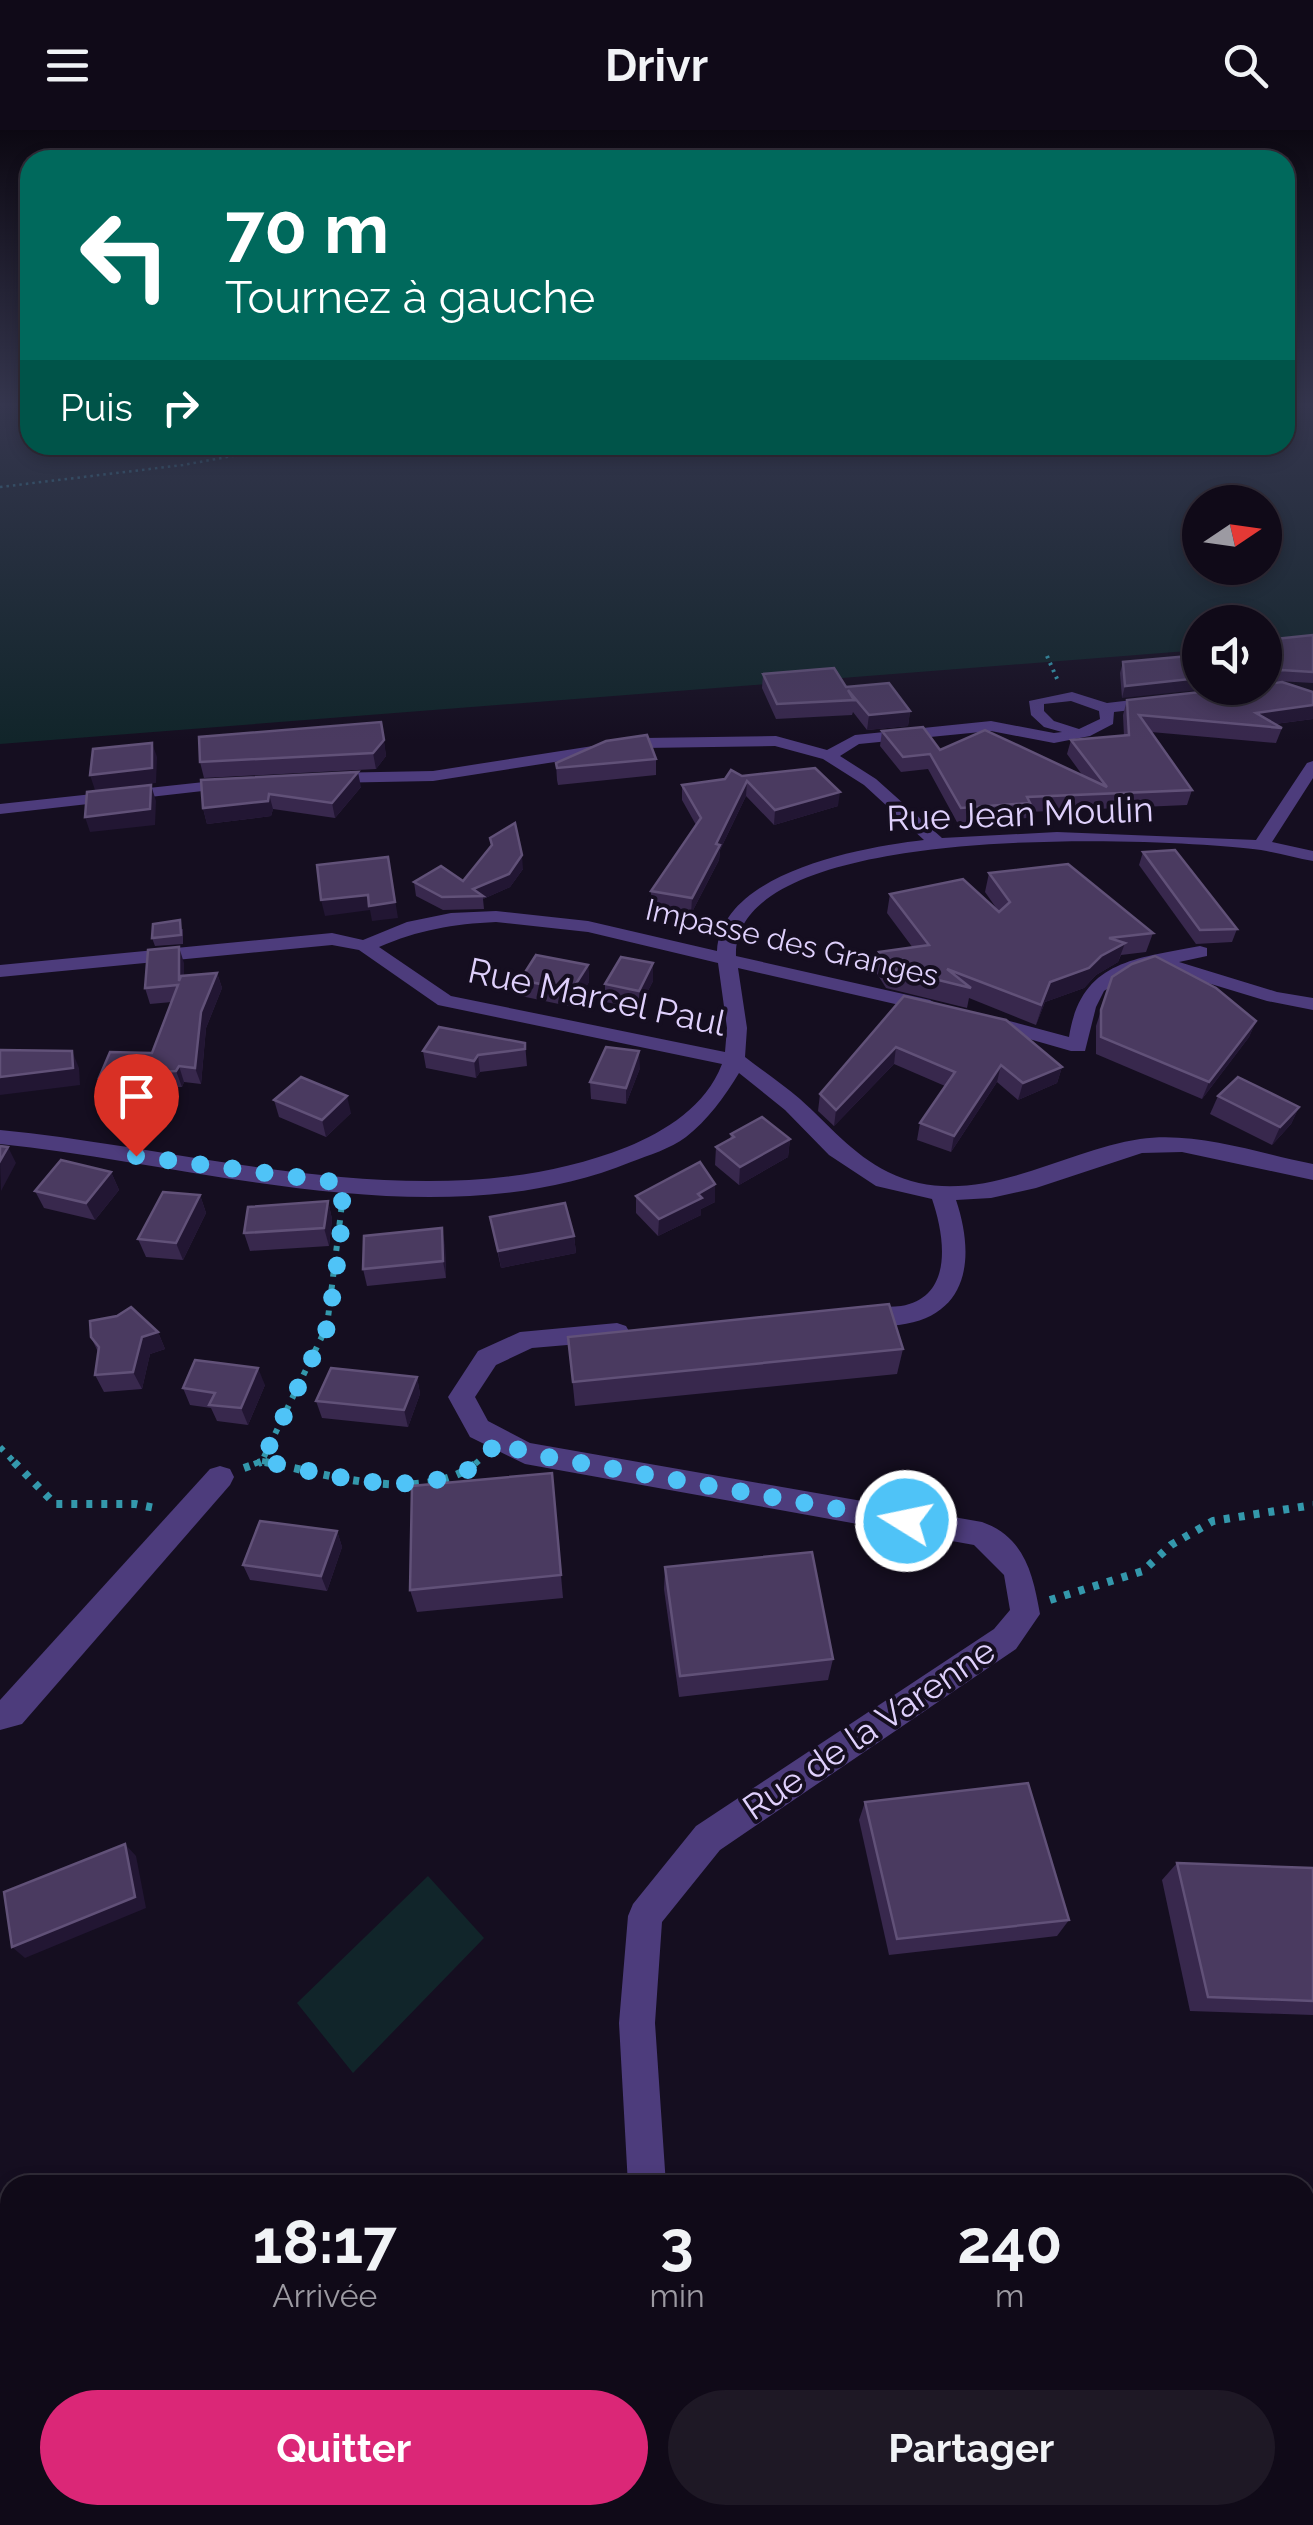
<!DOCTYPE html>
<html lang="fr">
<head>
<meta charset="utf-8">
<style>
	:root { --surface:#100a18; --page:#1e1825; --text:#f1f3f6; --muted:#9c9aa2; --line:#302b37; --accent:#db2777 }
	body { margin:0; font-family:Raleway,sans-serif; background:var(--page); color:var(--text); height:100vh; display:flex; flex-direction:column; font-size:38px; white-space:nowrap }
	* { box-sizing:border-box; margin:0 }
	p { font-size:32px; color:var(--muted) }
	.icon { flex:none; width:55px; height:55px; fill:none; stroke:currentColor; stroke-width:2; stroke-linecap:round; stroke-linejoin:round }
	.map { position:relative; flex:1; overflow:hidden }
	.sheet { position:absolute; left:0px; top:2045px; width:1315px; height:350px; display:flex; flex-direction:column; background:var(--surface); border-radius:30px 30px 0 0; box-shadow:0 5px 15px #0003,0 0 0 2px var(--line) }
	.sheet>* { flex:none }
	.banner { position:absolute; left:20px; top:20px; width:1275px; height:305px; border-radius:30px; box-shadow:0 5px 15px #0003,0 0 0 2px var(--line); background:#00695c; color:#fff; overflow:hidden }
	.needle { width:65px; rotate:77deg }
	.tools { position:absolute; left:1182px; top:355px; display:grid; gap:20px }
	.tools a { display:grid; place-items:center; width:100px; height:100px; border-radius:50%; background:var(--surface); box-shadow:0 5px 15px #0003,0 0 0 2px var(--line); font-size:50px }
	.pin { position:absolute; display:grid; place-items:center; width:85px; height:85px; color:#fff; margin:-102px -42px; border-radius:50% 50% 50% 0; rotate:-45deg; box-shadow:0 0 10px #0007 }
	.pin .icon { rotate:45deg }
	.me { position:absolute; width:110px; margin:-55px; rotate:280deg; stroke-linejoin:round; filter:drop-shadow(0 0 8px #0008) }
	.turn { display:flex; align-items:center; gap:35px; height:210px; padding:0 40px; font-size:45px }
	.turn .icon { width:130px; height:130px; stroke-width:2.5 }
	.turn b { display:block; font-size:70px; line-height:85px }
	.then { display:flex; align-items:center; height:95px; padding:0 40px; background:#0003; gap:20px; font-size:38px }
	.eta { display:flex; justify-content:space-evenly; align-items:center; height:170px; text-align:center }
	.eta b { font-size:60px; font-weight:700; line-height:70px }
	.button { display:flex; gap:20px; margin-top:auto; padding:20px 40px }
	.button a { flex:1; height:115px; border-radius:60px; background:var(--accent); color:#fff; font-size:40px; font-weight:700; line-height:115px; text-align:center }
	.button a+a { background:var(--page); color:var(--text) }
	header { display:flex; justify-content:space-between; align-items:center; height:130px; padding:0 40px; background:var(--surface); font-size:45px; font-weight:700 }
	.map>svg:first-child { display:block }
	.green { fill:#11252a; fill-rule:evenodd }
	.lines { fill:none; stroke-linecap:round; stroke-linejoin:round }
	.path-far3 { stroke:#3498ac; stroke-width:2.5; stroke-dasharray:2.5 4; stroke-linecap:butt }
	.path-far2 { stroke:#3498ac; stroke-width:4; stroke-dasharray:2.5 5; stroke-linecap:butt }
	.path-far1 { stroke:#3498ac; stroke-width:6; stroke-dasharray:5 8; stroke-linecap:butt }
	.path { stroke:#3498ac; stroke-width:8; stroke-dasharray:6 9; stroke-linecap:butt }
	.street { fill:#4d3c7c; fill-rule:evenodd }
	.wall { fill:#38284d }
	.shaded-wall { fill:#221633 }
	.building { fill:#4a3a60; stroke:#615178; stroke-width:2.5 }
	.route { stroke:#4fc3f7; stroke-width:18; stroke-dasharray:0 32.4 }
	.labels { text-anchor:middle; stroke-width:8; stroke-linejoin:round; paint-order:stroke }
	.far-street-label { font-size:30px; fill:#dfd0fc; stroke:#150e20 }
	.street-label { font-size:35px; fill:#dfd0fc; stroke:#150e20 }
</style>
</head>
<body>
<header><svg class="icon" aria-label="menu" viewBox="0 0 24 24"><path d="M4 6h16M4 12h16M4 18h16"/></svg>Drivr<svg class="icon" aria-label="search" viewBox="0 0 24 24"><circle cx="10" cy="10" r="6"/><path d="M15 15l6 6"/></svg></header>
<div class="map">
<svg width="1313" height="2395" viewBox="0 0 1313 2395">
	<rect width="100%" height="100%" fill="#150e20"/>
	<g class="green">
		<path d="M0 275H30V315H1285V275H1313V510L1265 515V492H1200V520L0 614ZM1200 372H1265V438H1200Z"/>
		<polygon points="428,1746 484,1808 353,1943 297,1873"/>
	</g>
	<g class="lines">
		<polyline class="path-far3" points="0,357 183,335 293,315"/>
		<polyline class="path-far2" points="1047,526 1058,551"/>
		<g class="path-far1">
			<polyline points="0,1317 16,1334"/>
			<polyline points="262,1331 278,1334"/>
			<polyline points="254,1334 262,1331 327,1196 342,1074"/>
			<polyline points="475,1334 481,1329"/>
		</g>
		<g class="path">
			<polyline points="14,1332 55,1374 135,1374 155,1378"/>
			<path d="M265 1332C328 1344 422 1376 478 1332"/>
			<polyline points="244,1338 261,1332"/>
			<polyline points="1050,1470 1143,1441 1171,1415 1213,1391 1313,1375"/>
		</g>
		<g class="street">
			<path d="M1072 562 1107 573 1158 567 1166 572 1158 577 1114 582 1113 594 1090 606 1054 613 991 601 859 614 840 626 876 649 942 708 1057 702 1256 710 1307 633 1313 631V648L1272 712 1313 721V731C1296 728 1278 723 1261 720 1171 708 731 687 736 826L930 870 940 876 930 882 738 838 747 898 745 927C763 941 782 954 800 969 829 995 852 1024 888 1042 972 1084 1059 1021 1140 1009 1196 1001 1258 1023 1313 1034V1050L1182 1022 1142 1023 1036 1058 991 1068 956 1070C975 1126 970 1186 899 1195 885 1196 867 1198 853 1194L850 1187 853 1180C869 1175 885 1178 901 1176 954 1167 945 1107 932 1069L876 1056 829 1025 785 980 739 943C725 966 707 991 686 1007 670 1019 649 1025 631 1032 437 1111 201 1035 0 1014V1000C200 1019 433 1094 627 1017 666 1001 706 976 722 934L438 875 359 820 332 815 0 847V835L332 803 363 810 407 792 451 783 496 781 588 791 717 821C721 742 863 717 924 710L864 655 823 629 775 616 644 618 433 651 327 653 319 648 327 643 433 641 644 608 776 606 827 620 855 605 991 591 1054 603 1062 602 1044 597 1031 585 1029 571ZM1071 571 1099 581 1100 589 1079 599 1054 591 1044 581V574ZM496 792 588 802 718 833 727 898 725 922 451 866 379 817C418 800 453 794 496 792Z"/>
			<polygon points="232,649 240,654 238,657 0,684 0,674"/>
			<path d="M1200 816 1207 818V826L1179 832 1277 862 1313 868V880L1267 871 1155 837 1125 847 1104 861 1096 877 1085 921H1071L976 894 973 890 983 884 1069 907C1081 830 1135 829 1200 816Z"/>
			<path d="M617 1193 626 1196 630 1203 626 1210 532 1218 496 1235 475 1267 488 1291 530 1313 982 1392C1025 1407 1033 1445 1040 1484L1016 1519 720 1720 662 1792 655 1893 666 2055H628L619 1893 628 1786 633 1774 696 1696 994 1499 1010 1480 1004 1445 974 1415 525 1334 470 1307 448 1267 478 1221 520 1202Z"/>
			<polygon points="220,1336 230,1339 234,1347 230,1355 22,1594 0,1600 0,1570 210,1339"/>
			<polygon points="645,2385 689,2385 690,2395 646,2395"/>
		</g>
	</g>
	<g class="wall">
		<polygon points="1313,505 1313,553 1277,551 1265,552 1265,510"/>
		<polygon points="1200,521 1122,568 1120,543 1123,532 1183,527 1184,522"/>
		<polygon points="763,544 846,557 910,581 908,596 867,600 853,582 852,585 776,589 762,558"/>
		<polygon points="1313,562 1313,589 1275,594 1282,598 1276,613 1151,602 1192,660 1187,675 1028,682 1027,688 958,694 928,639 901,642 880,616 882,601 940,620 1083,646 1067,624 1071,610 1124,606 1123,585 1127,570"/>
		<polygon points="381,592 386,626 376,639 204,648 200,632"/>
		<polygon points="656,629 656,645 558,655 557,650 556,633"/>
		<polygon points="742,646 838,676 774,695 746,666 720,720 719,730 691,784 651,776 651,761 696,695 682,670 682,655"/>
		<polygon points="201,650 361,657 335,688 273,679 271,686 207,694 203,678"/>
		<polygon points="490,708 523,739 510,757 483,769 484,779 443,780 416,766 414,752 463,751 491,716"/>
		<polygon points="1143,722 1237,799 1232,812 1196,814 1139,735"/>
		<polygon points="989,743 1153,803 1146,822 1121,825 1118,832 1096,845 1084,858 1045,872 1036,895 969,868 967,878 886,858 876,842 879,822 913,818 887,783 890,764 999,782 985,762"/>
		<polygon points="183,799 183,814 155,816 152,808"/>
		<polygon points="184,833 184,846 217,843 222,858 206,898 201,954 184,952 182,957 155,958 153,964 106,964 99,948 152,923 172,872 150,874 145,858"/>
		<polygon points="588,835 589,852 573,877 521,866 520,850"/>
		<polygon points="1112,847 1256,891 1249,907 1202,969 1096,924 1096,896"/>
		<polygon points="653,851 639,878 605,872 605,854"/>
		<polygon points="904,866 1062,937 1057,953 1018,970 997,952 951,1022 917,1010 920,993 945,956 894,934 834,996 818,981 820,964"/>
		<polygon points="525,913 527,936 480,942 476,948 426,938 423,921"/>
		<polygon points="640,938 626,974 591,969 590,952"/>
		<polygon points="1218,966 1299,977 1291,994 1272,1015 1210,984"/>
		<polygon points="274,970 351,983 326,1007 279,987"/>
		<polygon points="731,1004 790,1009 788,1027 739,1055 715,1035 716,1017 730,1009"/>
		<polygon points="111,1042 119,1060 95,1090 44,1078 35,1061"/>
		<polygon points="200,1065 206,1083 183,1130 146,1127 138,1109"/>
		<polygon points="636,1066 715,1072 701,1079 701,1085 658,1106 636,1083"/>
		<polygon points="328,1071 332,1089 329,1116 250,1121 244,1103"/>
		<polygon points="490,1087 574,1106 576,1123 501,1138"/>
		<polygon points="445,1115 446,1148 367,1156 363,1139"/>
		<polygon points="158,1202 165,1219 150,1224 142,1259 104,1262 95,1245 98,1222 91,1207"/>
		<polygon points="568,1207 903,1219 897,1244 575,1276"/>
		<polygon points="417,1247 420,1264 408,1297 322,1288 316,1271"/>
		<polygon points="265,1255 248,1295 217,1291 211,1278 190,1275 183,1258"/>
		<polygon points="552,1343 563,1468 417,1482 410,1460"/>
		<polygon points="337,1401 342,1417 327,1461 250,1450 243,1435"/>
		<polygon points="665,1437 833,1529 828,1550 679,1567 664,1459"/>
		<polygon points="865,1672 1069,1790 1057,1806 889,1825 859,1690"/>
		<polygon points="1177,1733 1313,1738 1313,1885 1190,1881 1162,1750"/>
		<polygon points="864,2385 1000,2385 932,2395 865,2395"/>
	</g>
	<g class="shaded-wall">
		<polygon points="1281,540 1277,551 1265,552 1265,542"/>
		<polygon points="1200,548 1200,558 1218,558 1122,568 1125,556"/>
		<polygon points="1313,575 1313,589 1259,596 1256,583"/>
		<polygon points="910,581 908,596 867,600 869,585"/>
		<polygon points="384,610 386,626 376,639 373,623"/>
		<polygon points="152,613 157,627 156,653 95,660 90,645"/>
		<polygon points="358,642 361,657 335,688 332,673"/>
		<polygon points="747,651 746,666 720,720 719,730 691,784 692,768 716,714"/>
		<polygon points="151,655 156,671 155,695 90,702 85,687"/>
		<polygon points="840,662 838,676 774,695 775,680"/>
		<polygon points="269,664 273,679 271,686 207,694 203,678"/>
		<polygon points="522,725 523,739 510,757 483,769 483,766 473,759"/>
		<polygon points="388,727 398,788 372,791 370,780 325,786 321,770"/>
		<polygon points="1125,813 1118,832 1096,845 1084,858 1045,872 1036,895 1050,852"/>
		<polygon points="179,817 184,833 184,867 179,851"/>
		<polygon points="653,833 653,851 639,878 639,861"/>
		<polygon points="588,835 589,852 573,877 572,860"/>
		<polygon points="217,843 222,858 206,898 201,954 195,938 201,882"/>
		<polygon points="1256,891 1249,907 1202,969 1209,952"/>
		<polygon points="896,917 894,934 834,996 836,980"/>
		<polygon points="72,921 79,938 80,955 0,965 0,947"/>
		<polygon points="639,921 640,938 626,974 626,958"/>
		<polygon points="478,925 480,942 476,948 474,931"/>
		<polygon points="1001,935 997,952 951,1022 954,1006"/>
		<polygon points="179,936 184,952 182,957 176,941"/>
		<polygon points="1062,937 1057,953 1018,970 1023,953"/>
		<polygon points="149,942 155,958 153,964 147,948"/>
		<polygon points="347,966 351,983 326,1007 322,990"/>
		<polygon points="1299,977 1291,994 1272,1015 1280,997"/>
		<polygon points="790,1009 788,1027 739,1055 740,1037"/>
		<polygon points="8,1017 16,1033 1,1061 0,1031"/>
		<polygon points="111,1042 119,1060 95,1090 86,1073"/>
		<polygon points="715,1054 715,1072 701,1079 701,1085 658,1106 659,1089"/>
		<polygon points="200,1065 206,1083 183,1130 176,1113"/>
		<polygon points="328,1071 332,1089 329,1116 324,1098"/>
		<polygon points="442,1098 445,1115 446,1148 443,1131"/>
		<polygon points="574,1106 576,1123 501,1138 498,1121"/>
		<polygon points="158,1202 165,1219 150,1224 142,1259 133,1242 142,1207"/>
		<polygon points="258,1238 265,1255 248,1295 241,1278"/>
		<polygon points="417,1247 420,1264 408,1297 404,1280"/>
		<polygon points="337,1401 342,1417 327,1461 321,1446"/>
		<polygon points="125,1714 136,1726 146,1778 25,1828 12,1817"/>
	</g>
	<g class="building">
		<polygon points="1313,505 1313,542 1281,540 1265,542 1265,515 1268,514 1265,512 1265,510"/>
		<polygon points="1200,521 1200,548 1125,556 1123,532 1189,526 1184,522"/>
		<polygon points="834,538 846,557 889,553 910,581 869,585 848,560 854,570 777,574 763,544"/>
		<polygon points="1282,552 1313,562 1313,575 1256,583 1282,598 1139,585 1192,660 1027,667 1030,673 961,678 930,624 903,627 882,601 923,597 940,620 985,600 1107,657 1071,610 1129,605 1127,570 1237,558 1265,558 1265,554"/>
		<polygon points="381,592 384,610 373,623 200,632 199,607"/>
		<polygon points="647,605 656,629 557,638 556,633 606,611"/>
		<polygon points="152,613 152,638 90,645 93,619"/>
		<polygon points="815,638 840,662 775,680 747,651 716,714 720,715 692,768 651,761 701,688 682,655 725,649 731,640 742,646"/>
		<polygon points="358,642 332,673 269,664 268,671 203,678 201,650"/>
		<polygon points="151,655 150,679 85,687 87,662"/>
		<polygon points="515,693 522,725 509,744 473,759 483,766 442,767 414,752 441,736 463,751 492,715 490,708"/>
		<polygon points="1175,720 1237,799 1200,800 1143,722"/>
		<polygon points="388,727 395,772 369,776 368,765 321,770 317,735"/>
		<polygon points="1068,734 1153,803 1109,808 1125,813 1101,826 1089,838 1050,852 1041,875 947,839 971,858 889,838 879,822 929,815 890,764 963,749 999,782 1010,772 989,743"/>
		<polygon points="180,790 181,805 152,808 153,794"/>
		<polygon points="179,817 179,851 181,846 217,843 201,882 195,938 179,936 176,941 149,942 147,948 99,948 110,922 152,923 178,855 145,858 148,820"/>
		<polygon points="536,825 588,835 572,860 520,850"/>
		<polygon points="1155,826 1216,858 1256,891 1209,952 1101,907 1101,880 1112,847 1132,834"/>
		<polygon points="621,827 653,833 639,861 605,854"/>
		<polygon points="904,866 1006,890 1062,937 1023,953 1001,935 954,1006 920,993 955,942 896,917 836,980 820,964"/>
		<polygon points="439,897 525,913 525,919 478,925 474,931 423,921"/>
		<polygon points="606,917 639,921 626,958 590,952"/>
		<polygon points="0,920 72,921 73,938 0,947"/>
		<polygon points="301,947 347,966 322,990 274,970"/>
		<polygon points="1238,947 1299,977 1280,997 1218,966"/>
		<polygon points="762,987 790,1009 740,1037 716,1017 734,1007 731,1004"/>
		<polygon points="0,1016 8,1017 0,1031"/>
		<polygon points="61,1030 111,1042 86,1073 35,1061"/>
		<polygon points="700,1032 715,1054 698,1064 702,1068 659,1089 636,1066"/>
		<polygon points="163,1062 200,1065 176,1113 138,1109"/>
		<polygon points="328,1071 324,1098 244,1103 248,1077"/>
		<polygon points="565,1073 574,1106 498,1121 490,1087"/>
		<polygon points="442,1098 443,1131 363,1139 364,1106"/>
		<polygon points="889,1174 903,1219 573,1252 568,1207"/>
		<polygon points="131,1177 158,1202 142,1207 133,1242 95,1245 99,1217 91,1207 90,1191 117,1186"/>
		<polygon points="195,1230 258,1238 241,1278 209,1275 215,1263 183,1258"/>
		<polygon points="331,1238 417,1247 404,1280 316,1271"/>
		<polygon points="552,1343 561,1445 410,1460 412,1356"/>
		<polygon points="260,1391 337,1401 321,1446 243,1435"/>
		<polygon points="812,1422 833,1529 680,1546 665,1437"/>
		<polygon points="1028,1653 1069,1790 897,1809 865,1672"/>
		<polygon points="125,1714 135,1767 12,1817 4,1762"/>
		<polygon points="1177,1733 1313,1738 1313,1871 1208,1867"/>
		<polygon points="872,2385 1000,2385 932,2395 873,2395"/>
	</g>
	<linearGradient id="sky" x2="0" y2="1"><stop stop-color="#0c0812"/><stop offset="0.45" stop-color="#35364e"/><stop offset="1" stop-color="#35364e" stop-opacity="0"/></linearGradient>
	<rect width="1313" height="611" fill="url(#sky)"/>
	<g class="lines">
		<path class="route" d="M136 1026 343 1053 340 1114 328 1196 262 1331C330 1344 406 1370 472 1338 482 1333 491 1318 499 1310L525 1323 906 1391"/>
	</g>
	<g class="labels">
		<g class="far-street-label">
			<text transform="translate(792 813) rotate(13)" y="10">Impasse des Granges</text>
		</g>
		<g class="street-label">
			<text transform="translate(1020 684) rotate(-2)" y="12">Rue Jean Moulin</text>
			<text transform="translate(597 867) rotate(12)" y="12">Rue Marcel Paul</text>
			<text transform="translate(869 1599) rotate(-34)" y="12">Rue de la Varenne</text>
		</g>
	</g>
</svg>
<div class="tools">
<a><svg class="needle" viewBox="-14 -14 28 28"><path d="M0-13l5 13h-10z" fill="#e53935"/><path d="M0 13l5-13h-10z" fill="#9c9aa2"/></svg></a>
<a><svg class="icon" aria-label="sound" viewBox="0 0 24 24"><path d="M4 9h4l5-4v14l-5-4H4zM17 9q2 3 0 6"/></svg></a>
</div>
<div class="pin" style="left:136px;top:1026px;background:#d93025"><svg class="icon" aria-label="arrive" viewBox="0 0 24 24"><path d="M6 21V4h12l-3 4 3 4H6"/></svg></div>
<svg class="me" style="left:906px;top:1391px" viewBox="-20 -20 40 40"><circle r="17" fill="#4fc3f7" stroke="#fff" stroke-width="3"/><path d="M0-11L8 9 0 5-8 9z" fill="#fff"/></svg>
<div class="banner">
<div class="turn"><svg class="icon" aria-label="left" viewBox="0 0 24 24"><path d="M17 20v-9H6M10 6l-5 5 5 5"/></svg><div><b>70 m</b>Tournez à gauche</div></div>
<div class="then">Puis<svg class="icon" aria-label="right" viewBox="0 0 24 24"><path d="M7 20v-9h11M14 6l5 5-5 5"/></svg></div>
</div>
<section class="sheet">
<div class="eta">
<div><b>18:17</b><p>Arrivée</p></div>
<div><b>3</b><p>min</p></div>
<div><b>240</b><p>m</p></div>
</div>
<div class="button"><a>Quitter</a><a>Partager</a></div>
</section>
</div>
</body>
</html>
